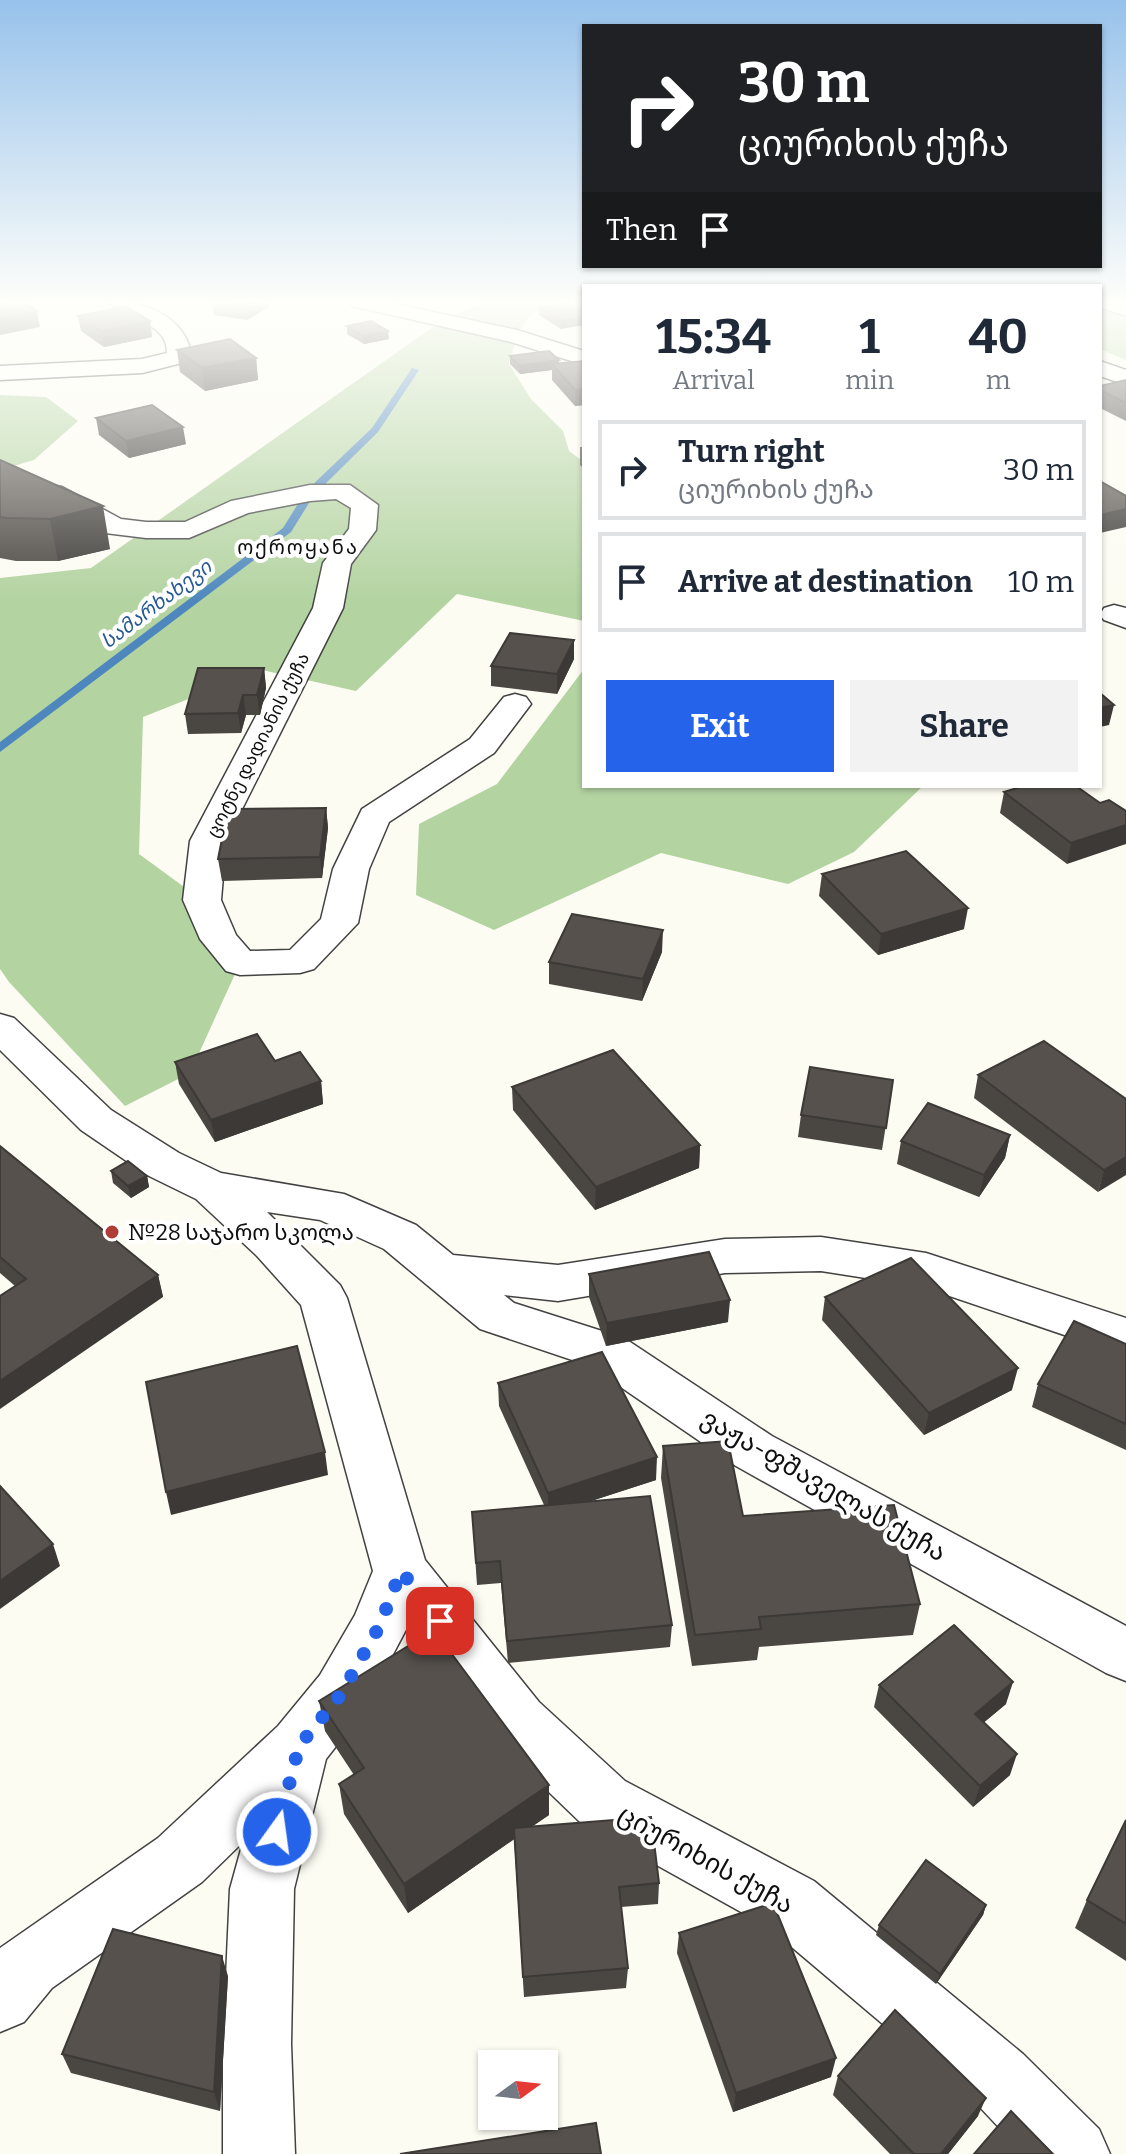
<!DOCTYPE html>
<html lang="en">
<head>
<meta charset="utf-8">
<style>
	:root { --surface:#fff; --page:#f2f2f3; --text:#1f2937; --muted:#747a83; --line:#e0e1e3; --accent:#2563eb }
	body { margin:0; font-family:Bitter,"Noto Sans Georgian",serif; background:var(--page); color:var(--text); height:100vh; display:flex; flex-direction:column; font-size:30px; white-space:nowrap }
	* { box-sizing:border-box; margin:0 }
	p { font-size:26px; color:var(--muted) }
	.icon { flex:none; width:44px; height:44px; fill:none; stroke:currentColor; stroke-width:2; stroke-linecap:round; stroke-linejoin:round }
	.map { position:relative; flex:1; overflow:hidden }
	.side { position:absolute; left:582px; top:284px; width:520px; height:504px; display:flex; flex-direction:column; background:var(--surface); border-radius:0px; box-shadow:0 2px 6px #0004 }
	.side>* { flex:none }
	.guide { position:absolute; left:582px; top:24px; width:520px; height:244px; border-radius:0px; box-shadow:0 2px 6px #0004; background:#202124; color:#fff; overflow:hidden }
	.needle { width:52px; rotate:75deg }
	.fabs { position:absolute; left:478px; top:2050px; display:grid; gap:16px }
	.fabs a { display:grid; place-items:center; width:80px; height:80px; border-radius:0px; background:var(--surface); box-shadow:0 2px 6px #0004; font-size:40px }
	.pin { position:absolute; display:grid; place-items:center; width:68px; height:68px; color:#fff; margin:-34px; border-radius:16px; box-shadow:0 4px 12px #0006 }
	.me { position:absolute; width:88px; margin:-44px; rotate:14deg; stroke-linejoin:round; filter:drop-shadow(0 0 6px #0008) }
	.turn { display:flex; align-items:center; gap:28px; height:168px; padding:0 24px; font-size:36px }
	.turn .icon { width:104px; height:104px; stroke-width:2.5 }
	.turn b { display:block; font-size:56px; line-height:68px }
	.then { display:flex; align-items:center; height:76px; padding:0 24px; background:#0003; gap:16px; font-size:30px }
	.eta { display:flex; justify-content:space-evenly; align-items:center; height:136px; text-align:center }
	.eta b { font-size:48px; font-weight:700; line-height:56px }
	.primary-button { display:flex; gap:16px; margin-top:auto; padding:16px 24px }
	.primary-button a { flex:1; height:92px; border-radius:0px; background:var(--accent); color:#fff; font-size:32px; font-weight:700; line-height:92px; text-align:center }
	.primary-button a+a { background:var(--page); color:var(--text) }
	ul { padding:0; list-style:none }
	li { display:flex; align-items:center; gap:24px; height:100px; margin:0 16px 12px; padding:0 8px; border:4px solid var(--line); border-radius:0px }
	li div { flex:1 }
	li b { display:block; font-size:30px }
	li em { font-style:normal }
	.map>svg:first-child { display:block }
	.forest { fill:#b3d3a1 }
	.lines { fill:none; stroke-linecap:round; stroke-linejoin:round }
	.stream { fill:#4d87bd; fill-rule:evenodd }
	.minor-casing { stroke:#424242; stroke-width:3 }
	.tertiary-casing { stroke:#424242; stroke-width:3 }
	.minor { fill:#fff; fill-rule:evenodd }
	.tertiary { fill:#fff; fill-rule:evenodd }
	.wall { fill:#4a4642 }
	.shaded-wall { fill:#3c3936 }
	.building { fill:#56514d; stroke:#3c3936; stroke-width:2 }
	.route { stroke:#2563eb; stroke-width:14; stroke-dasharray:0 25.2 }
	.poi-dot { fill:#af3c37; stroke:#fff; stroke-width:3 }
	.labels { text-anchor:middle; stroke-width:8; stroke-linejoin:round; paint-order:stroke }
	.far-street-label { font-size:18px; fill:#0f0f0f; stroke:#fff }
	.far-neighbourhood-label { font-size:20px; letter-spacing:2px; fill:#0f0f0f; stroke:#fff }
	.far-water-label { font-size:20px; font-style:italic; fill:#275a93; stroke:#fff }
	.poi-label { font-size:22px; fill:#0f0f0f; stroke:#fff; text-anchor:start }
	.near-street-label { font-size:26px; fill:#0f0f0f; stroke:#fff }
</style>
</head>
<body>
<div class="map">
<svg width="1126" height="2154" viewBox="0 0 1126 2154">
	<rect width="100%" height="100%" fill="#fdfcf3"/>
	<g class="forest">
		<path d="M485 302H582C528 308 525 311 509 364L531 399 563 431 569 451 584 462V621L457 594 356 691 262 670 143 717 139 854 202 900 240 963 190 1073 125 1106 9 982 0 969V578L91 568 440 322Z"/>
		<polygon points="1100,307 1126,318 1126,360 1100,349"/>
		<polygon points="0,395 46,397 78,421 34,460 0,470"/>
		<polygon points="584,669 584,786 923,786 854,852 788,884 661,853 494,930 416,895 419,824 497,784"/>
	</g>
	<g class="lines">
		<polygon class="stream" points="412,368 419,370 378,432 314,495 291,532 0,752 0,742 283,528 306,491 372,428"/>
		<g class="minor-casing">
			<g id="minor">
				<path d="M110 302C140 300 178 314 189 345L186 362 142 373 0 380V366L142 359 167 353C168 321 126 322 110 302Z"/>
				<polygon points="349,302 386,302 517,330 584,351 584,365 511,342 352,306"/>
				<polygon points="1100,361 1126,370 1126,385 1100,376"/>
				<polygon points="0,478 62,487 121,519 146,522 185,522 231,501 310,485 350,485 378,505 376,530 351,564 343,608 226,841 221,900 236,935 250,951 290,950 321,919 333,869 362,809 470,739 504,697 515,694 526,697 531,704 494,753 389,822 369,869 358,923 314,969 300,973 240,975 226,971 200,939 183,900 190,841 313,608 323,563 349,529 351,508 336,499 310,501 248,513 189,538 146,538 105,533 46,500 0,494"/>
				<polygon points="1114,605 1126,608 1126,628 1104,620 1100,615 1104,608"/>
				<polygon points="0,1014 14,1018 111,1110 179,1153 221,1173 344,1194 416,1225 453,1255 558,1265 725,1239 821,1237 926,1253 1126,1318 1126,1356 923,1287 821,1271 725,1273 558,1301 504,1295 514,1303 624,1338 772,1436 1126,1626 1126,1681 1106,1673 736,1466 590,1366 480,1329 384,1249 320,1220 267,1212 340,1285 347,1298 425,1560 539,1702 625,1781 814,1881 1023,2054 1099,2129 1110,2154 1024,2154 975,2102 768,1927 581,1823 497,1742 409,1624 362,1713 326,1759 294,1889 291,2044 295,2154 223,2154 223,2044 230,1889 243,1842 202,1882 52,1988 24,2022 0,2032 0,1948 158,1838 278,1726 320,1675 355,1615 373,1571 301,1305 257,1256 196,1199 147,1175 81,1130 0,1050"/>
			</g>
		</g>
		<g class="tertiary-casing">
			<polygon id="tertiary" points="1100,302 1126,302 1126,316 1100,307"/>
		</g>
		<use href="#minor" class="minor"/>
		<use href="#tertiary" class="tertiary"/>
	</g>
	<g class="wall">
		<polygon points="213,302 268,302 269,307 247,320 214,315"/>
		<polygon points="584,303 561,329 539,315 539,307"/>
		<polygon points="78,316 150,321 152,337 104,347 81,331"/>
		<polygon points="347,326 389,339 364,344 347,334"/>
		<polygon points="177,350 256,358 258,380 205,391 180,372"/>
		<polygon points="510,356 559,363 584,361 584,405 575,406 552,380 552,370 520,374 510,364"/>
		<polygon points="1126,380 1126,421 1100,408 1100,386"/>
		<polygon points="96,418 186,444 129,458 99,435"/>
		<polygon points="580,447 584,447 584,469 580,465"/>
		<polygon points="0,460 110,549 58,561 16,561 0,558"/>
		<polygon points="574,659 557,694 491,686 491,666"/>
		<polygon points="264,668 266,688 260,715 246,715 241,733 188,734 185,714"/>
		<polygon points="1004,792 1100,803 1067,864 1000,813"/>
		<polygon points="326,808 328,828 322,878 222,881 218,859"/>
		<polygon points="822,874 964,929 878,955 819,896"/>
		<polygon points="662,952 642,1001 549,984 549,962"/>
		<polygon points="275,1061 321,1081 323,1104 215,1142 179,1084 175,1062"/>
		<polygon points="978,1075 1126,1099 1098,1192 974,1098"/>
		<polygon points="893,1080 882,1150 798,1137 801,1115"/>
		<polygon points="512,1087 700,1145 699,1168 595,1210 513,1110"/>
		<polygon points="1010,1135 1005,1158 979,1197 897,1164 901,1141"/>
		<polygon points="0,1146 158,1275 163,1297 15,1286 0,1273"/>
		<polygon points="111,1171 147,1176 149,1187 131,1198 113,1183"/>
		<polygon points="589,1274 728,1322 606,1346 589,1297"/>
		<polygon points="825,1297 1012,1390 924,1435 822,1320"/>
		<polygon points="1126,1344 1126,1450 1032,1407 1038,1384"/>
		<polygon points="498,1383 656,1480 591,1501 672,1625 670,1647 508,1663 501,1583 477,1585 472,1512 544,1505 499,1406"/>
		<polygon points="663,1446 743,1516 920,1604 913,1635 759,1647 757,1660 692,1666 661,1478"/>
		<polygon points="879,1685 1006,1704 984,1722 1010,1775 973,1807 874,1707"/>
		<polygon points="319,1701 549,1815 532,1826 659,1883 658,1904 621,1907 628,1968 626,1988 524,1997 514,1839 408,1913 344,1814 339,1784 354,1775 325,1731"/>
		<polygon points="1126,1820 1126,1961 1075,1928 1087,1900"/>
		<polygon points="986,1905 983,1915 936,1984 876,1935 879,1925"/>
		<polygon points="679,1933 831,2077 733,2112 677,1953"/>
		<polygon points="228,1976 220,2111 71,2073 62,2054"/>
		<polygon points="838,2076 978,2116 948,2154 890,2154 833,2095"/>
	</g>
	<g class="shaded-wall">
		<polygon points="250,302 268,302 269,307 247,320 245,304"/>
		<polygon points="37,311 40,327 0,335 0,319"/>
		<polygon points="584,317 584,325 561,329 561,321"/>
		<polygon points="150,321 152,337 104,347 102,331"/>
		<polygon points="388,331 389,339 364,344 363,336"/>
		<polygon points="256,358 258,380 205,391 202,368"/>
		<polygon points="559,360 559,369 552,364 552,370 520,374 520,366"/>
		<polygon points="584,389 584,405 575,406 575,390"/>
		<polygon points="183,427 186,444 129,458 126,441"/>
		<polygon points="103,506 110,549 58,561 50,519"/>
		<polygon points="1126,509 1126,527 1100,533 1100,515"/>
		<polygon points="574,640 574,659 557,694 557,674"/>
		<polygon points="264,668 266,688 260,715 257,695"/>
		<polygon points="243,695 246,715 241,733 238,713"/>
		<polygon points="1114,705 1109,725 1100,727 1100,708"/>
		<polygon points="326,808 328,828 322,878 320,857"/>
		<polygon points="1126,825 1126,844 1067,864 1071,843"/>
		<polygon points="968,908 964,929 878,955 881,934"/>
		<polygon points="663,930 662,952 642,1001 643,979"/>
		<polygon points="321,1081 323,1104 215,1142 211,1120"/>
		<polygon points="1010,1135 1005,1158 979,1197 984,1175"/>
		<polygon points="700,1145 699,1168 595,1210 596,1187"/>
		<polygon points="1126,1157 1126,1175 1098,1192 1104,1170"/>
		<polygon points="147,1176 149,1187 131,1198 128,1186"/>
		<polygon points="158,1275 163,1297 0,1409 0,1381"/>
		<polygon points="730,1300 728,1322 606,1346 607,1323"/>
		<polygon points="1018,1368 1012,1390 924,1435 929,1413"/>
		<polygon points="325,1452 328,1475 171,1515 166,1492"/>
		<polygon points="657,1457 656,1480 548,1515 548,1493"/>
		<polygon points="53,1544 60,1566 0,1609 0,1581"/>
		<polygon points="1013,1682 1006,1704 969,1735 975,1714"/>
		<polygon points="1017,1754 1010,1775 973,1807 980,1786"/>
		<polygon points="549,1785 549,1815 408,1913 404,1884"/>
		<polygon points="986,1905 983,1915 936,1984 940,1974"/>
		<polygon points="222,1956 228,1976 220,2111 214,2092"/>
		<polygon points="836,2058 831,2077 733,2112 736,2093"/>
		<polygon points="986,2098 978,2116 948,2154 941,2154"/>
	</g>
	<g class="building">
		<polygon points="5,302 23,302 37,311 0,319 0,303"/>
		<polygon points="225,302 250,302 245,304"/>
		<polygon points="572,302 584,303 584,317 561,321 539,307"/>
		<polygon points="126,306 150,321 102,331 78,316"/>
		<polygon points="371,321 388,331 363,336 347,326"/>
		<polygon points="230,339 256,358 202,368 177,350"/>
		<polygon points="549,351 559,360 520,366 510,356"/>
		<polygon points="584,361 584,389 575,390 552,364"/>
		<polygon points="1126,380 1126,403 1100,390 1100,386"/>
		<polygon points="152,405 183,427 126,441 96,418"/>
		<polygon points="0,460 103,506 50,519 7,518 0,517"/>
		<polygon points="1100,481 1126,496 1126,509 1100,515"/>
		<polygon points="510,633 574,640 557,674 491,666"/>
		<polygon points="198,668 264,668 257,695 243,695 238,713 185,714"/>
		<polygon points="1100,693 1114,705 1100,708"/>
		<polygon points="1024,786 1076,786 1100,803 1109,800 1126,811 1126,825 1071,843 1004,792"/>
		<polygon points="326,808 320,857 218,859 228,809"/>
		<polygon points="906,851 968,908 881,934 822,874"/>
		<polygon points="572,914 663,930 643,979 549,962"/>
		<polygon points="257,1034 275,1061 300,1052 321,1081 211,1120 175,1062"/>
		<polygon points="1044,1041 1126,1099 1126,1157 1104,1170 978,1075"/>
		<polygon points="613,1050 700,1145 596,1187 512,1087"/>
		<polygon points="810,1067 893,1080 886,1128 801,1115"/>
		<polygon points="928,1103 1010,1135 984,1175 901,1141"/>
		<polygon points="0,1146 158,1275 0,1381 0,1296 26,1279 0,1257"/>
		<polygon points="128,1161 147,1176 128,1186 111,1171"/>
		<polygon points="709,1252 730,1300 607,1323 589,1274"/>
		<polygon points="911,1258 1018,1368 929,1413 825,1297"/>
		<polygon points="1074,1321 1126,1344 1126,1424 1038,1384"/>
		<polygon points="297,1346 325,1452 166,1492 146,1382"/>
		<polygon points="602,1352 657,1457 548,1493 498,1383"/>
		<polygon points="728,1441 743,1516 894,1505 920,1604 759,1617 761,1629 695,1635 663,1446"/>
		<polygon points="0,1486 53,1544 0,1581"/>
		<polygon points="650,1496 672,1625 507,1641 500,1561 476,1563 472,1512"/>
		<polygon points="954,1625 1013,1682 975,1714 1017,1754 980,1786 879,1685"/>
		<polygon points="434,1630 549,1785 404,1884 339,1784 364,1768 319,1701"/>
		<polygon points="651,1817 659,1883 619,1887 628,1968 523,1977 514,1828"/>
		<polygon points="1126,1820 1126,1924 1087,1900"/>
		<polygon points="926,1860 986,1905 940,1974 879,1925"/>
		<polygon points="773,1903 836,2058 736,2093 679,1933"/>
		<polygon points="113,1929 222,1956 214,2092 62,2054"/>
		<polygon points="895,2010 986,2098 941,2154 914,2154 838,2076"/>
		<polygon points="1011,2111 1053,2154 974,2154"/>
		<polygon points="596,2123 601,2154 400,2154"/>
	</g>
	<linearGradient id="sky" x2="0" y2="1"><stop stop-color="#97c2eb"/><stop offset="0.5" stop-color="#fefefa"/><stop offset="1" stop-color="#fefefa" stop-opacity="0"/></linearGradient>
	<rect width="1126" height="603" fill="url(#sky)"/>
	<g class="lines">
		<polyline class="route" points="277,1832 299,1746 341,1694 379,1627 401,1571 440,1621"/>
	</g>
	<circle class="poi-dot" cx="112" cy="1232" r="8"/>
	<g class="labels">
		<g class="far-street-label">
			<text transform="translate(258 745) rotate(-63)" y="6">ცოტნე დადიანის ქუჩა</text>
		</g>
		<g class="far-neighbourhood-label">
			<text x="298" y="554">ოქროყანა</text>
		</g>
		<g class="far-water-label">
			<text transform="translate(156 604) rotate(-37)" y="7">სამარხახევი</text>
		</g>
		<g class="poi-label">
			<text x="128" y="1240">№28 საჯარო სკოლა</text>
		</g>
		<g class="near-street-label">
			<text transform="translate(824 1485) rotate(30)" y="9">ვაჟა-ფშაველას ქუჩა</text>
			<text transform="translate(706 1859) rotate(29)" y="9">ციურიხის ქუჩა</text>
		</g>
	</g>
</svg>
<div class="fabs">
<a><svg class="needle" viewBox="-14 -14 28 28"><path d="M0-13l5 13h-10z" fill="#e53935"/><path d="M0 13l5-13h-10z" fill="#747a83"/></svg></a>
</div>
<div class="pin" style="left:440px;top:1621px;background:#d93025"><svg class="icon" aria-label="arrive" viewBox="0 0 24 24"><path d="M6 21V4h12l-3 4 3 4H6"/></svg></div>
<svg class="me" style="left:277px;top:1832px" viewBox="-20 -20 40 40"><circle r="17" fill="#2563eb" stroke="#fff" stroke-width="3"/><path d="M0-11L8 9 0 5-8 9z" fill="#fff"/></svg>
<div class="guide">
<div class="turn"><svg class="icon" aria-label="right" viewBox="0 0 24 24"><path d="M7 20v-9h11M14 6l5 5-5 5"/></svg><div><b>30 m</b>ციურიხის ქუჩა</div></div>
<div class="then">Then<svg class="icon" aria-label="arrive" viewBox="0 0 24 24"><path d="M6 21V4h12l-3 4 3 4H6"/></svg></div>
</div>
<section class="side">
<div class="eta">
<div><b>15:34</b><p>Arrival</p></div>
<div><b>1</b><p>min</p></div>
<div><b>40</b><p>m</p></div>
</div>
<ul>
<li><svg class="icon" aria-label="right" viewBox="0 0 24 24"><path d="M7 20v-9h11M14 6l5 5-5 5"/></svg><div><b>Turn right</b><p>ციურიხის ქუჩა</p></div><em>30 m</em></li>
<li><svg class="icon" aria-label="arrive" viewBox="0 0 24 24"><path d="M6 21V4h12l-3 4 3 4H6"/></svg><div><b>Arrive at destination</b></div><em>10 m</em></li>
</ul>
<div class="primary-button"><a>Exit</a><a>Share</a></div>
</section>
</div>
</body>
</html>
